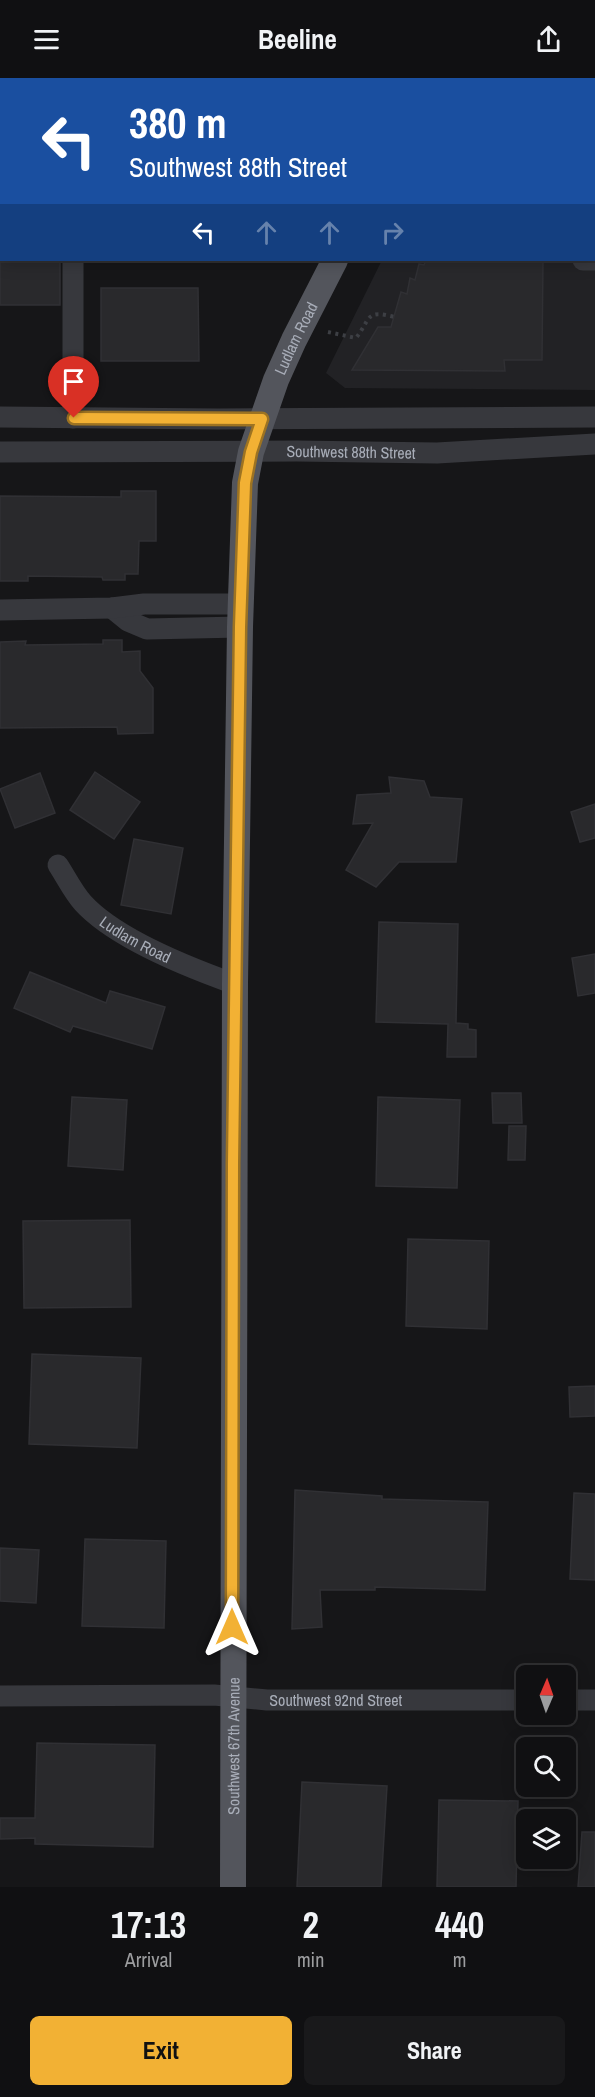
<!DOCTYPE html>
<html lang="en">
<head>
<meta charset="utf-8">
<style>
	:root { --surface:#101012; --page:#19191b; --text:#f1f3f6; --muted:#9c9d9f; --line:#303032; --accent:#f2b134 }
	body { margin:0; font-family:"Archivo Narrow",sans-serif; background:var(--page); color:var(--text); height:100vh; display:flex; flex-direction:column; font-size:22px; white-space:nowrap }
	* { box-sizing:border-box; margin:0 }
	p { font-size:20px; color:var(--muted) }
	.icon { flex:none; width:33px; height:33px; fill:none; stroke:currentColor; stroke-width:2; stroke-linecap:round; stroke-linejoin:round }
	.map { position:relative; height:1809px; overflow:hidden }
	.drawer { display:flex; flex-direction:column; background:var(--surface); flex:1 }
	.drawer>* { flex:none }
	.top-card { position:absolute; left:0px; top:0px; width:596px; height:183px; box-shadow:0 3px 15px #0003,0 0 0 2px var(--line); background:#1a4fa0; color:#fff; overflow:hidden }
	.needle { width:39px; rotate:2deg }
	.fabs { position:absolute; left:516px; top:1587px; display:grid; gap:12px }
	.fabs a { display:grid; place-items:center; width:60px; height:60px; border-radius:9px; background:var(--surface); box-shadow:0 3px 15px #0003,0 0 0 2px var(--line); font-size:30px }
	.pin { position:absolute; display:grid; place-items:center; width:51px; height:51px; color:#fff; margin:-62px -26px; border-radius:50% 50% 50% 0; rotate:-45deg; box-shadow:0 0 6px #0007 }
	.pin .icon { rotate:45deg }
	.me { position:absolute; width:66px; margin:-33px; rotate:0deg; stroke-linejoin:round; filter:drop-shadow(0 0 4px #0008) }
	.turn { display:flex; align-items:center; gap:21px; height:126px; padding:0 30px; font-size:27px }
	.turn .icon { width:78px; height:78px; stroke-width:2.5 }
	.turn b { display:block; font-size:42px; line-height:51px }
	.lanes { display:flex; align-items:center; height:57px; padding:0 30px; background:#0003; justify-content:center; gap:30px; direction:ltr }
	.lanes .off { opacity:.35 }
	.eta { display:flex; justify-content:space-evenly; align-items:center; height:102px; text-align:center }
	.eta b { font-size:36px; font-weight:800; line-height:42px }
	.cta { display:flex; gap:12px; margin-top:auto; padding:12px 30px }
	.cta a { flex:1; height:69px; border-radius:9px; background:var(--accent); color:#111; font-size:24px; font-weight:800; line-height:69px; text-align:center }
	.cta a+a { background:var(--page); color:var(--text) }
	header { display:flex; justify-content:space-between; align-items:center; height:78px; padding:0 30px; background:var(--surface); font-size:27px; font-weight:800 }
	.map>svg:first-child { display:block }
	.built { fill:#222225 }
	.building { fill:#29292c; stroke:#303034; stroke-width:1.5 }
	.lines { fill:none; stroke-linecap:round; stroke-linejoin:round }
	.path { stroke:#3d3f44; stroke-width:4; stroke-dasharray:3 4.5; stroke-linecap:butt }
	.minor { stroke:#37383d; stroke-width:21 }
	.major { stroke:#53555c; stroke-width:26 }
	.route-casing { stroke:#9d7322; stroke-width:15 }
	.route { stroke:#f2b134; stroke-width:10 }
	.labels { text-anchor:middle; stroke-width:6; stroke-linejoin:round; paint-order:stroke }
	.street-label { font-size:16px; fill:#a8adb8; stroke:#111113 }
</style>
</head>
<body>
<header><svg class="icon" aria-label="menu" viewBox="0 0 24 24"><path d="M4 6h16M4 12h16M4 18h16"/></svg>Beeline<svg class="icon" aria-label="share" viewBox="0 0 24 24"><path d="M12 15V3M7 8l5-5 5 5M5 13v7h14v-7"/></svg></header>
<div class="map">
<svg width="595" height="1809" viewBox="0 0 595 1809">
	<rect width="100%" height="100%" fill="#161618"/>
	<polygon class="built" points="521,0 595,0 595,312 345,310 326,295 382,182 594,182 594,2 520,1"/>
	<g class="building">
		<rect x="0" y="182" width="60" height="45"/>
		<polygon points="426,182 543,182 542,282 504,282 505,293 352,292 378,249 391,249 401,214 407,216 410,200 415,202 419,186 424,187"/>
		<polygon points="101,210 198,210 199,283 101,283"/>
		<polygon points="121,413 156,413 156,463 139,463 138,496 125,496 125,502 103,502 102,499 28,498 28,503 0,503 0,418 121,419"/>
		<polygon points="103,562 122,562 122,574 140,573 140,593 153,610 153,655 118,656 117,649 0,650 0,564 26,563 25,567 103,566"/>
		<polygon points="95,694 140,724 114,761 70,732"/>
		<polygon points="40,695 55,735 15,750 0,711"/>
		<polygon points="389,699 424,703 430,719 462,721 456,784 399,784 376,809 346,792 373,745 353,746 357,717 391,715"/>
		<polygon points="595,726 595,760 580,764 571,734"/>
		<polygon points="134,761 183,770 171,836 121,827"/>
		<polygon points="379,844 458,846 456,945 468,946 468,951 476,952 476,979 447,979 448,946 376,944"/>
		<polygon points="595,876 595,915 578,918 572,880"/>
		<polygon points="30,894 106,925 110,913 165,929 152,971 73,948 70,954 14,930"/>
		<polygon points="492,1015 521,1015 522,1045 493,1045"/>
		<polygon points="72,1019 127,1022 123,1092 68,1088"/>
		<polygon points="378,1019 460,1022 457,1110 376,1108"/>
		<polygon points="509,1048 526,1048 525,1082 508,1082"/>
		<polygon points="130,1142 131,1229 24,1230 23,1143"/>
		<polygon points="408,1161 489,1163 487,1251 406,1248"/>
		<polygon points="32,1276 141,1280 137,1370 29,1366"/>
		<polygon points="595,1308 595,1338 570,1339 569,1309"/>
		<polygon points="295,1412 382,1418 382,1421 488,1424 485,1512 375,1509 375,1512 320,1512 322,1549 292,1551"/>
		<polygon points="574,1415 595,1416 595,1502 570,1501"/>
		<polygon points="85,1461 166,1463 164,1550 82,1548"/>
		<polygon points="0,1470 39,1472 36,1525 0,1523"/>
		<polygon points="37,1665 155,1667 153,1769 35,1766 35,1760 0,1761 0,1740 35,1740"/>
		<polygon points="302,1704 387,1708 381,1809 297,1809"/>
		<polygon points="439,1722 518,1723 516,1809 437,1809"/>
		<polygon points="582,1754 595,1754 595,1809 578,1809"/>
	</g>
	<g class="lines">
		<path class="path" d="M328 254 356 260C371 241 365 231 394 239"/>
		<g class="minor">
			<polyline points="73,0 73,2"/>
			<polyline points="287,2 287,0"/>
			<polyline points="594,76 595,76"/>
			<polyline points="73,182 73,340"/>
			<polyline points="583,182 595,182"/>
			<polyline points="0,339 218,341 595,339"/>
			<path id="s1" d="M0 374 297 373 437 375 595 366"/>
			<polyline points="112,530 128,543 147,551 240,549"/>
			<polyline points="0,532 112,530 144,526 241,526"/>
			<path id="s2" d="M58 787C66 799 73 814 83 825 115 860 190 890 235 906"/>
			<path id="s3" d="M0 1618 214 1617 267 1622H526"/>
			<polyline points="566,1622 595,1622"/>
		</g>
		<g class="major">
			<polyline points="474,2 476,0"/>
			<path id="s4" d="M233 1809 235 906 240 549 245 405 251 374 276 302 294 262 335 182"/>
		</g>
	</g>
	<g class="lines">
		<g class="route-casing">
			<polyline id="route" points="74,340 262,341 251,374 245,405 240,549 233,1086 232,1549"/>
		</g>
		<use href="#route" class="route"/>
	</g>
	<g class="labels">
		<g class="street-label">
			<text dy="6" stroke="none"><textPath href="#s4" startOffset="1558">Ludlam Road</textPath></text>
			<text dy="6" stroke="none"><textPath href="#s1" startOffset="351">Southwest 88th Street</textPath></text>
			<text dy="6" stroke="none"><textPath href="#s2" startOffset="110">Ludlam Road</textPath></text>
			<text dy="6" stroke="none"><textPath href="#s3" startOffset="336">Southwest 92nd Street</textPath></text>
			<text dy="6" stroke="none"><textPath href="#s4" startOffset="141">Southwest 67th Avenue</textPath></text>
		</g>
	</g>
</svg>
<div class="fabs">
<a><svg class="needle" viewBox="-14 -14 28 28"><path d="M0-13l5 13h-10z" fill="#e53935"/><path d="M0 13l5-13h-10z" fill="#9c9d9f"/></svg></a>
<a><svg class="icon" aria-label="search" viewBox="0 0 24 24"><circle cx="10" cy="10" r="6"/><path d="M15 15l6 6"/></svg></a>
<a><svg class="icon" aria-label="layers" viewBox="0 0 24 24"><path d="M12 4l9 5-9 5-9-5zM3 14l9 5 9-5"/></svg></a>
</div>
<div class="pin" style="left:74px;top:340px;background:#d93025"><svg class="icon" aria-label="arrive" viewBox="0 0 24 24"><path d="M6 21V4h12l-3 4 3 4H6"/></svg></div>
<svg class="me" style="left:232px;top:1549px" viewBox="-20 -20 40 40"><path d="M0-17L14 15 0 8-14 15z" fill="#f2b134" stroke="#fff" stroke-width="4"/></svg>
<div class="top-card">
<div class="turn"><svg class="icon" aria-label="left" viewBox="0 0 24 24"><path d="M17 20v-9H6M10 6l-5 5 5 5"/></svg><div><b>380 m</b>Southwest 88th Street</div></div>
<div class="lanes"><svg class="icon" aria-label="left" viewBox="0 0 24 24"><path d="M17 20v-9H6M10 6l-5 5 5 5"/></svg><svg class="icon off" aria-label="ahead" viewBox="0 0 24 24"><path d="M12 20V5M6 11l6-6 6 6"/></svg><svg class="icon off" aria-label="ahead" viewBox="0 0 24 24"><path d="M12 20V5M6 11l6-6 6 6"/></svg><svg class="icon off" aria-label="right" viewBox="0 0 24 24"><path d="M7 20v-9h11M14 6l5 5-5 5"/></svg></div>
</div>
</div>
<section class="drawer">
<div class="eta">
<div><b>17:13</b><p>Arrival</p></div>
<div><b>2</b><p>min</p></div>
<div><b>440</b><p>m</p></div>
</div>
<div class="cta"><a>Exit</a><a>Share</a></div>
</section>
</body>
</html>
